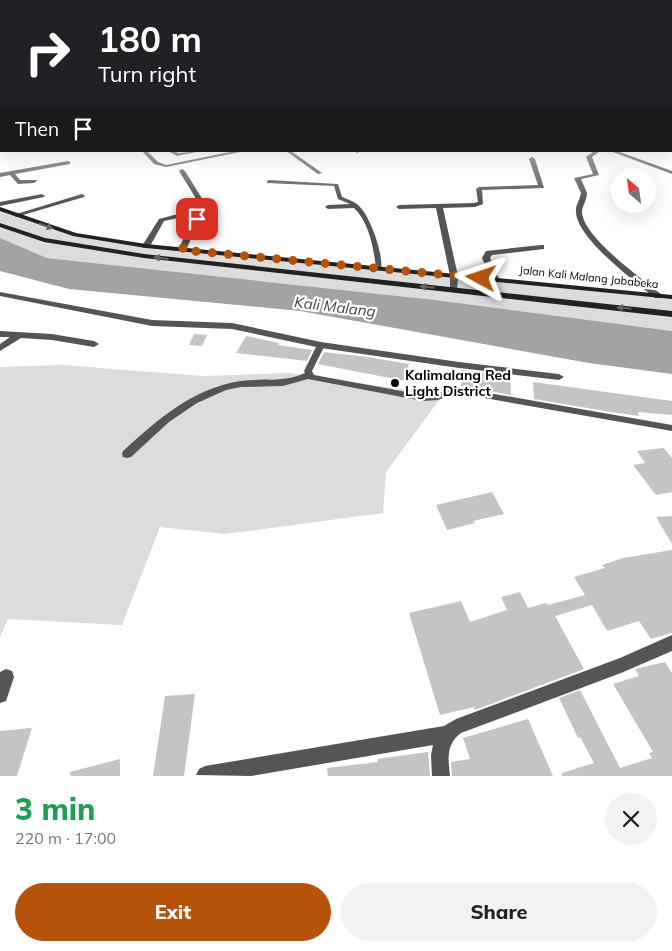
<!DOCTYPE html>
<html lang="en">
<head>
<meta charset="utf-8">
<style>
	:root { --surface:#fff; --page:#f2f2f2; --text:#202124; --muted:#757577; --accent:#b45309 }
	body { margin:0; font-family:Mulish,sans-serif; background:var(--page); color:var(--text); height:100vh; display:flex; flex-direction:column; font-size:19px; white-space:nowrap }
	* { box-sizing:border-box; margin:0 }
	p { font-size:16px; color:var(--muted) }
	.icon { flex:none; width:28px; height:28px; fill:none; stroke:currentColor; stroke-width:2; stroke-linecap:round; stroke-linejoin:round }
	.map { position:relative; height:776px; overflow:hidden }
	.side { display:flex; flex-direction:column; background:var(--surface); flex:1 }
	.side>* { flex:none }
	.hud { position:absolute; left:0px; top:0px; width:672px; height:152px; box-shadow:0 5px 20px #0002; background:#202124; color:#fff; overflow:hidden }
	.needle { width:32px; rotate:331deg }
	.controls { position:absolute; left:611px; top:168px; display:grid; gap:10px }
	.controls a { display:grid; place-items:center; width:45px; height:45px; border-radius:50%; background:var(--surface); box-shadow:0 5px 20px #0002; font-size:25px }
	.pin { position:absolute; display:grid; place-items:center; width:42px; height:42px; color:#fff; margin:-21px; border-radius:10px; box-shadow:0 2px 8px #0006 }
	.me { position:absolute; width:55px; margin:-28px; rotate:275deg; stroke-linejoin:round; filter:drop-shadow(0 0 4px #0008) }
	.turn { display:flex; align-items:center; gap:18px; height:105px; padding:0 15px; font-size:22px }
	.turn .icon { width:65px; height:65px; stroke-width:2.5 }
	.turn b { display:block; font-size:35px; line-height:42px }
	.then { display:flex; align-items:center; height:48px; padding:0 15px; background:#0003; gap:10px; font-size:19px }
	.round { display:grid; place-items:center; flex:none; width:52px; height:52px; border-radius:26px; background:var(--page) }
	.overview { display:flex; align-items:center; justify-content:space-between; height:85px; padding:0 15px }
	h1 { font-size:30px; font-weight:800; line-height:38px; color:#1e9e55 }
	.cta { display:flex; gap:10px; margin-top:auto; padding:10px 15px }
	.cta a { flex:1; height:58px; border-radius:30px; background:var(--accent); color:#fff; font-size:20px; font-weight:800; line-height:58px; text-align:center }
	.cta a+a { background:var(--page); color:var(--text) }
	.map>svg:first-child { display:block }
	.green { fill:#dcdcdc }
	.water { fill:#a3a3a3 }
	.building { fill:#c4c4c4 }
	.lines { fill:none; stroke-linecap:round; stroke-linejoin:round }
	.service { fill:#555; fill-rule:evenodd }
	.minor { fill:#555; fill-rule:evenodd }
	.secondary { fill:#222; fill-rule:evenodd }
	.oneway { fill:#646464 }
	.route { stroke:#b45309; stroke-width:9; stroke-dasharray:0 16.2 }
	.poi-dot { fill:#000; stroke:#fff; stroke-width:2 }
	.labels { text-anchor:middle; stroke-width:4.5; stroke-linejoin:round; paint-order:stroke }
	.far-street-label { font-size:11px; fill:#000; stroke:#fff }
	.poi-label { font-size:14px; font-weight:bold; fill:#000; stroke:#fff; text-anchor:start }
	.water-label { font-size:15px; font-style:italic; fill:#444; stroke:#fff }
</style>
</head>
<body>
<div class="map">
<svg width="672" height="776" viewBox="0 0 672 776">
	<rect width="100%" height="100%" fill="#fff"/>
	<g class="green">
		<polygon points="0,209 45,226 99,240 672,297 672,331 435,300 47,258 0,238"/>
		<polygon points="62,365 203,376 288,373 443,395 386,472 383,513 225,534 160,527 122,625 8,619 0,637 0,367"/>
	</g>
	<polygon class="water" points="0,238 47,258 435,300 672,331 672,374 589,363 300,311 69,289 0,271"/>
	<g class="building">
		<polygon points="194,334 207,335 202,346 189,345"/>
		<polygon points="246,336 279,343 278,345 312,350 307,361 236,353"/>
		<polygon points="324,352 367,357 409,364 405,381 318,364"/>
		<polygon points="462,370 510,376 511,395 461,386"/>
		<polygon points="533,382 672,401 672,415 638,412 639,416 617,413 534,399"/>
		<polygon points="664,448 672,458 672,492 656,495 633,465 645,463 637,451"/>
		<polygon points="492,492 504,514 473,521 475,523 447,530 436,505"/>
		<polygon points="672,516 672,544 656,517"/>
		<polygon points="672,550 672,633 651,639 639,621 607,631 592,605 555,616 584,669 475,710 474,707 440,715 409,613 461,601 470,622 507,610 501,597 520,592 528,608 546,603 548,605 585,595 574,577 605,568 602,565 623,558"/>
		<polygon points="665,662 672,673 672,776 562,776 562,773 594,763 580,737 578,738 559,698 580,690 620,768 652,758 649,753 653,752 613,684 639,676 635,669"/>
		<polygon points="195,694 184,776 153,776 165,696"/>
		<polygon points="528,719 553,776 452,776 451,762 470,759 463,738"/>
		<polygon points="32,728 17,776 0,776 0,731"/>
		<polygon points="428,752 430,776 328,776 327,768 378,762 377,759"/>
		<polygon points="120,759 120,776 71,776 70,772"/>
	</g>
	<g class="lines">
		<g class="service">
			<rect x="0" y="116" width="1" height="2"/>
			<rect x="0" y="124" width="1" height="2"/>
			<polygon points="142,151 147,151 158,162 166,165 235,151 245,151 166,167 154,164"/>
			<polygon points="168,151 174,151 178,153 201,151 177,156"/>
			<polygon points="286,151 291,151 322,173 318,174"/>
			<polygon points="354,151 359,151 359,152 357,153"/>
			<polygon points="610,151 617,151 672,171 672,174"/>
			<path d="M269 180 338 184 342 197C347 199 353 201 357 204 370 214 384 255 381 270H377L376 269C374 249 369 222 354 208L328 209 325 207 328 205 350 204 338 199 334 186 267 183V181Z"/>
			<path d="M318 343H324L325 345 312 371 314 375 423 395 437 394 455 387 672 425V431L456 393 438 400 423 401 308 379 283 386 241 387 226 390 197 403 169 422 131 457 127 458 123 457 122 454 123 451C157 420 193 388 241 381 263 378 284 383 305 373L304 371Z"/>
		</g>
		<g class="minor">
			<rect x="671" y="99" width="1" height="2"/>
			<rect x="671" y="117" width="1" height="2"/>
			<path d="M594 151H600L592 157 599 175 581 179 587 193C587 200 582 206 582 212 583 237 642 279 661 294V298H655C635 281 577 239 576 212 575 206 580 200 581 193L574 178 593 174 586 157Z"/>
			<polygon points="532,157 535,159 544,188 482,190 483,204 475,207 443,208 458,276 457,290 453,292 450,292 450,276 436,208 399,209 396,207 399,205 474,203 478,202 476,189 479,187 538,185 529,159"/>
			<polygon points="68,161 70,162 70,164 15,174 20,180 36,180 37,181 34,183 18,184 10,175 0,177 0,173"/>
			<polygon points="182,169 185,171 206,205 186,250 182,252 178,250 194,217 178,218 164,221 149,248 143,248 142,246 159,219 178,214 196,213 200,205 179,171"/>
			<polygon points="42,194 45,196 44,197 0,206 0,202"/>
			<polygon points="82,194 85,196 84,197 16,217 13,215"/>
			<polygon points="541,245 544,245 544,249 492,255 490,258 499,279 498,281 492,281 482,258 486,251"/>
			<polygon points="0,292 152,320 232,323 321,342 459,362 559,374 564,377 559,380 459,368 321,348 232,329 152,326 0,296"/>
			<polygon points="0,331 52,334 94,341 99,344 94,347 52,340 21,338 0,351 0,344 10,337 0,337"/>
			<path d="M672 635V651L621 673 461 733C446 744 448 759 450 776H432L431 755 433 745 251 776 196 775 199 769 205 766 444 726 456 719 620 658Z"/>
			<polygon points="6,669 12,671 14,677 6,701 0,703 0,672"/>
		</g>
		<g class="secondary">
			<polygon points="0,207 76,233 146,244 672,295 672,299 146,248 73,236 0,211"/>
			<polygon points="0,223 45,238 144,254 672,311 672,317 144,258 44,242 0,227"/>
		</g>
	</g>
	<defs><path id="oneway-solid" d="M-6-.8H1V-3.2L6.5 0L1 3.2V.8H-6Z" transform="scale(1.25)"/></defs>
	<g class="oneway">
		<use href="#oneway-solid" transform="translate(46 226) rotate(19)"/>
		<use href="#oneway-solid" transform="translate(161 258) rotate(-173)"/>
		<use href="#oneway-solid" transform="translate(427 287) rotate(-174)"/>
		<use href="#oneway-solid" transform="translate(624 308) rotate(-174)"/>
	</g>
	<linearGradient id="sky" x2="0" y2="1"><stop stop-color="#8cadcc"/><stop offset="0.46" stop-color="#fff"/><stop offset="1" stop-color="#fff" stop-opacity="0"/></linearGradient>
	<rect width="672" height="202" fill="url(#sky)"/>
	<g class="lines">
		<polyline class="route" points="197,219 182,250 481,278"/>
	</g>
	<circle class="poi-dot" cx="395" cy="383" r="5"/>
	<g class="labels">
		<g class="far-street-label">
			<text transform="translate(589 277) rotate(6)" y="4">Jalan Kali Malang Jababeka</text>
		</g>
		<g class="poi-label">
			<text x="405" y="380">Kalimalang Red<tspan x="405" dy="16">Light District</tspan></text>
		</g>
		<g class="water-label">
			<text transform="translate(335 307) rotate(7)" y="5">Kali Malang</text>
		</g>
	</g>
</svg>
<div class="controls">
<a><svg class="needle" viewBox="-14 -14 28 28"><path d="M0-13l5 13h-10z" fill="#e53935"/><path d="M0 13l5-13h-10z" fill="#757577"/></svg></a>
</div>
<div class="pin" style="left:197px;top:219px;background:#d93025"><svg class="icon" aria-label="arrive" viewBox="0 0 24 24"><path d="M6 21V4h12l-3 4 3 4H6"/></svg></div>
<svg class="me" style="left:481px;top:278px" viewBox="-20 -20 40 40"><path d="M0-17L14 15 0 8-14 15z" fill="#b45309" stroke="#fff" stroke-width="4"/></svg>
<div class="hud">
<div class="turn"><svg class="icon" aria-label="right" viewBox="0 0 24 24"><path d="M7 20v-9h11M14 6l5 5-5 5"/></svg><div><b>180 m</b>Turn right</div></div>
<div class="then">Then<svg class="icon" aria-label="arrive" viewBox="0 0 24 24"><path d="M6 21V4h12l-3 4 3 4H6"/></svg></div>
</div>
</div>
<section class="side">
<div class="overview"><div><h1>3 min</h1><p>220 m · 17:00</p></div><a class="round"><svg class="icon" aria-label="close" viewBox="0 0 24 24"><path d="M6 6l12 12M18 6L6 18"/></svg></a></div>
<div class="cta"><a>Exit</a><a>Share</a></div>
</section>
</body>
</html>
